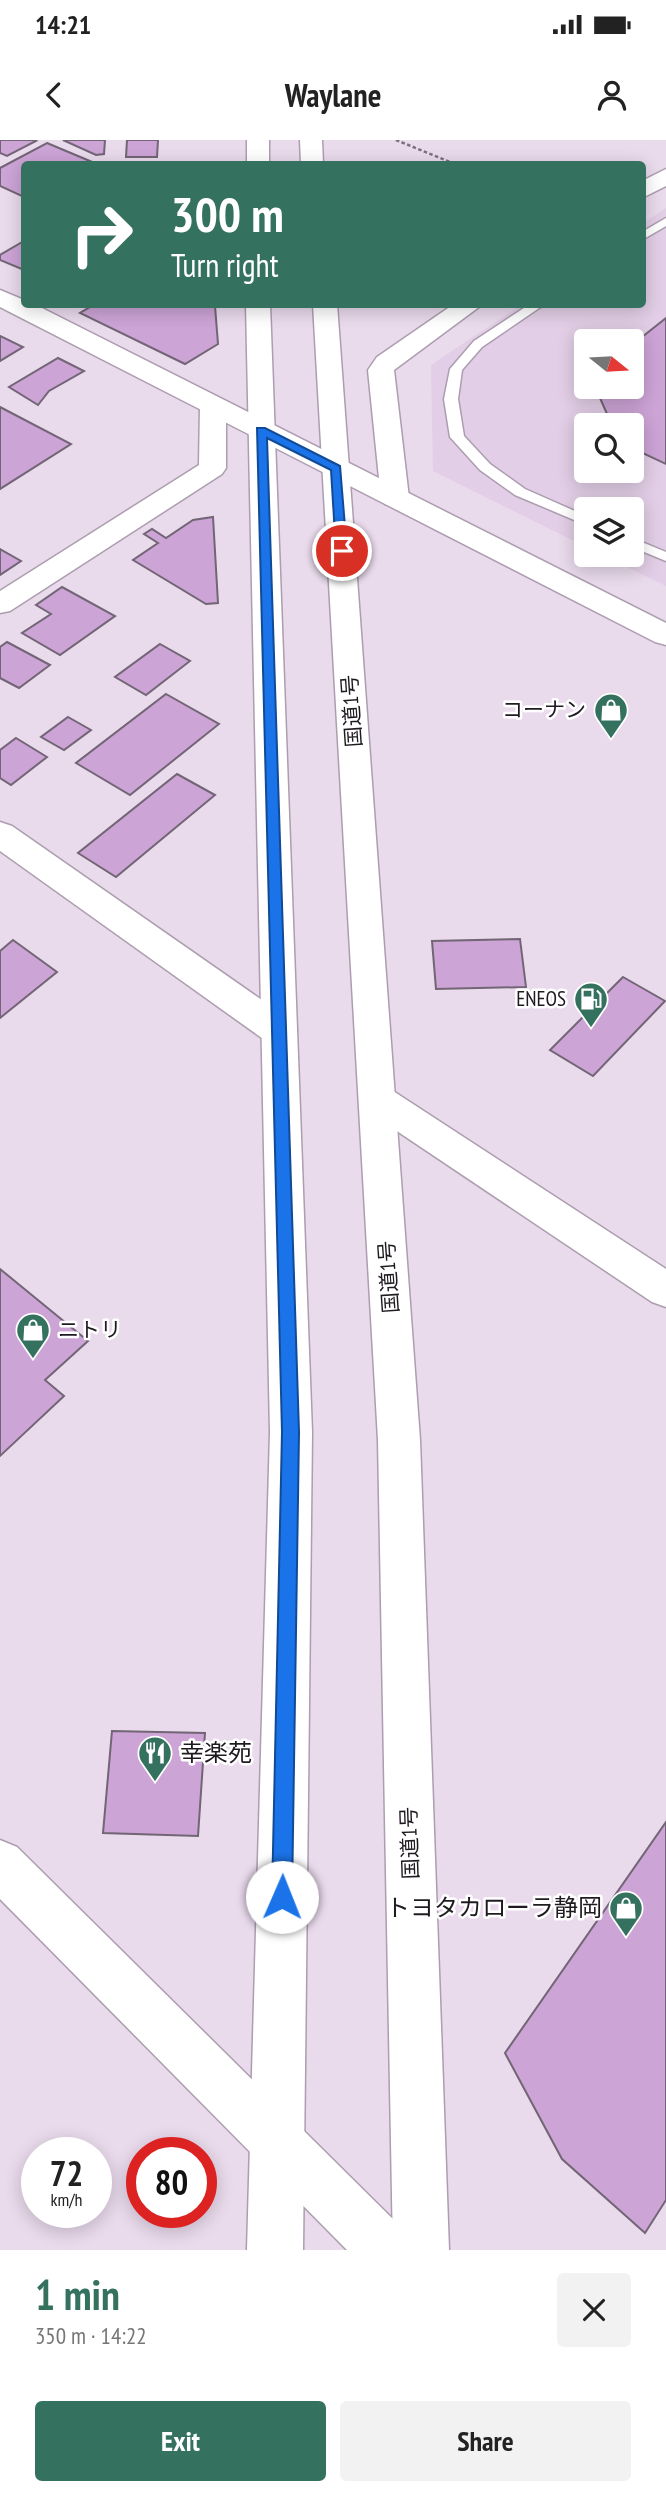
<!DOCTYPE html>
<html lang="en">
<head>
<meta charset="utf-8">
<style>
	:root { --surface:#fff; --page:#f2f2f2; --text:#222; --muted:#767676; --accent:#34715e }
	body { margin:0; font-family:"PT Sans Narrow","Noto Sans JP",sans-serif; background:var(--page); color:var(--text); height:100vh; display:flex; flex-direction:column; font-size:26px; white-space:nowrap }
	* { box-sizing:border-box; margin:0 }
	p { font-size:23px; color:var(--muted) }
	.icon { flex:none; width:38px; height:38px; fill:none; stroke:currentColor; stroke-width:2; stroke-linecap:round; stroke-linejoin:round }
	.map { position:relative; height:2110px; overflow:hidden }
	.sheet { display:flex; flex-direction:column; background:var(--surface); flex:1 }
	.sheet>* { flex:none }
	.top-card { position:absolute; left:21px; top:21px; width:625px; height:147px; border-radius:7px; box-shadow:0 4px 18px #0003; background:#34715e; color:#fff; overflow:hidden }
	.needle { width:46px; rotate:108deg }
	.controls { position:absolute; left:574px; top:189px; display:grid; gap:14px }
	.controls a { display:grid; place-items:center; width:70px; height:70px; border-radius:7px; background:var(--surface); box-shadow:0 4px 18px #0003; font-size:35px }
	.speed { position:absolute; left:21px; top:1997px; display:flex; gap:14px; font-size:35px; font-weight:700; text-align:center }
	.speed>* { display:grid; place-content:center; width:91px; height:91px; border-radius:50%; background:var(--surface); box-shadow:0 4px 18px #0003; line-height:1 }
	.speed small { font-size:18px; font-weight:400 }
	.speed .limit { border:10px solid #d22; background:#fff; color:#111 }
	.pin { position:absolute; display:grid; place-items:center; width:60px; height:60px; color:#fff; margin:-30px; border:4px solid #fff; border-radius:50%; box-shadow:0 2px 7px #0007 }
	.me { position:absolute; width:77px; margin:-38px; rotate:1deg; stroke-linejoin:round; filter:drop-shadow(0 0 5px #0008) }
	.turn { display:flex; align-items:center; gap:24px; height:147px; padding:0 35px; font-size:32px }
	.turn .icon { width:91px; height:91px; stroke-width:2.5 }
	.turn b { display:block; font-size:49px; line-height:60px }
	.round { display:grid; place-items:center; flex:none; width:74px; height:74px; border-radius:7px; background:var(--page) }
	.overview { display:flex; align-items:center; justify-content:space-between; height:119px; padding:0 35px }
	h1 { font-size:42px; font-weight:600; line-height:52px; color:var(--accent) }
	.button { display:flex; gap:14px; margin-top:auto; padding:14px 35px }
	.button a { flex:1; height:80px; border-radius:7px; background:var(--accent); color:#fff; font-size:28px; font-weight:600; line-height:80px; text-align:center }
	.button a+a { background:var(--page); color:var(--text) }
	.status { display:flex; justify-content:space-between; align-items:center; height:49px; padding:0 35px; background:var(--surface); direction:ltr }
	.status svg { height:19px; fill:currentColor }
	header { display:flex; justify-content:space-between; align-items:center; height:91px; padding:0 35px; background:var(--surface); font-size:32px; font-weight:600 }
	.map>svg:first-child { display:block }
	.built { fill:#e2cee6; fill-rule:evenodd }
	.building { fill:#cca4d6; stroke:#726575; stroke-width:2 }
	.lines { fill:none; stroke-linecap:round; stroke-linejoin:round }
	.service-casing { stroke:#ac9daf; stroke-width:3 }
	.minor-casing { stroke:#ac9daf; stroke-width:3 }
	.tertiary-casing { stroke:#ac9daf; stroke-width:3 }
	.trunk-casing { stroke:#ac9daf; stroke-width:3 }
	.path { stroke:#7b717d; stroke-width:2.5; stroke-dasharray:3.5 2.5; stroke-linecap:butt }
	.service { fill:#fff; fill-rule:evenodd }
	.minor { fill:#fff; fill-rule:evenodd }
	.tertiary { fill:#fff; fill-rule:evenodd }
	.trunk { fill:#fff; fill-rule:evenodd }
	.route { fill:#1a73e8; stroke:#114b97; stroke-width:2 }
	.labels { text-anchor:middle; stroke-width:5; stroke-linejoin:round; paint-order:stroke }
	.poi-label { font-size:21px; fill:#1f1a20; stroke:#fff; text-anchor:end }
	.street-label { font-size:21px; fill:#1f1a20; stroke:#fff }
	.near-poi-label { font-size:24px; fill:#1f1a20; stroke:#fff; text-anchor:start }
</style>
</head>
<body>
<div class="status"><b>14:21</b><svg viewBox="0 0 49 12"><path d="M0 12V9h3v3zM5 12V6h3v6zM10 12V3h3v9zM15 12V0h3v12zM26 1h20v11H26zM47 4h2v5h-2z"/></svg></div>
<header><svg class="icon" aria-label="back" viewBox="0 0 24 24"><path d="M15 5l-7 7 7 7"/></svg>Waylane<svg class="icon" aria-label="person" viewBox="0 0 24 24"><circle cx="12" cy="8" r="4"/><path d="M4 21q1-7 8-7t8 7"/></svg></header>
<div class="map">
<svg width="666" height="2110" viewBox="0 0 666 2110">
	<rect width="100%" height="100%" fill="#e9daec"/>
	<path class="built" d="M666 68V446L602 415H632V369H586V407L433 331 431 225 521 165 642 164V84ZM586 201H632V247H586ZM586 285H632V331H586Z"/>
	<g class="building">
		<polygon points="0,0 33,0 36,1 7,16 0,13"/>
		<polygon points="63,0 105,0 104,14 96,15"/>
		<polygon points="127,0 158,0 157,17 126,17"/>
		<polygon points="47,3 97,24 24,24 24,57 0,46 0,28"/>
		<polygon points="24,101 24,130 0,120 0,115"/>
		<polygon points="95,164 211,164 215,166 218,204 185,224 80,173"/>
		<polygon points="666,178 666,324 632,308 632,285 612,285 595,247 632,247 632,205"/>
		<polygon points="0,196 23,207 0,221"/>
		<polygon points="58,218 84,231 49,251 38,265 9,247"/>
		<polygon points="0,267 71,304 0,349"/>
		<polygon points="213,377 218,463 206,464 133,420 158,403 144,394 152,389 166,398 193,380"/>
		<polygon points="0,409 21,421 0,435"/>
		<polygon points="62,447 115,476 60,515 22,493 51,474 36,465"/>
		<polygon points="7,502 50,525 19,548 0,538 0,507"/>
		<polygon points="160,504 190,521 146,555 115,537"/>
		<polygon points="166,554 219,584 130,655 76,623"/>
		<polygon points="68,577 91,590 64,610 41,597"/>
		<polygon points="16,598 47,617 11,645 0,638 0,610"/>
		<polygon points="177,634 215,655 116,737 78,713"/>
		<polygon points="520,799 526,847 436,849 432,801"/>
		<polygon points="13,800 57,832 0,878 0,811"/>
		<polygon points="623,837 665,861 593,936 550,910"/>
		<polygon points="0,1129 88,1201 45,1240 64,1256 0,1316"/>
		<polygon points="112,1591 205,1593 198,1696 103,1693"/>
		<polygon points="666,1682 666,2060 645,2093 562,2019 505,1913"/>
	</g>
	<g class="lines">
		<g class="service-casing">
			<g id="service">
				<polygon points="666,78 666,86 642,100 642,92"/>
				<polygon points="530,164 545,164 482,207 462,230 458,259 464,296 490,324 525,349 586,376 586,385 515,355 480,330 450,297 444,259 450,229 474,201"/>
				<polygon points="632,398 666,412 666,421 632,407"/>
			</g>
		</g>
		<g class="minor-casing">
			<g id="minor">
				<polygon points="666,29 666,46 642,58 642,41"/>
				<polygon points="454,164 483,164 394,230 409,358 405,364 395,366 385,364 381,358 368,230 377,217"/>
				<polygon points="213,258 222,260 226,266 226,328 222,334 10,471 0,473 0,451 199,325 200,266 204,260"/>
				<polygon points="0,682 12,686 292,881 297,891 292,901 279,905 266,901 0,711"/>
				<polygon points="377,944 390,949 666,1129 666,1167 652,1162 364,969 359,959 364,949"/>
			</g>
		</g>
		<g class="tertiary-casing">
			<g id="tertiary">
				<polygon points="0,150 24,160 24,164 34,164 666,483 666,505 655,502 0,167"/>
				<polygon points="0,1700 17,1707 405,2091 414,2110 347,2110 0,1759"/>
			</g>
		</g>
		<g class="trunk-casing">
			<g id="trunk">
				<rect x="247" y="0" width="22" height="24"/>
				<polygon points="300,0 322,0 323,24 301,24"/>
				<polygon points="246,164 270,164 312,1292 303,2110 247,2110 270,1292"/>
				<polygon points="313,164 337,164 420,1300 449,2110 393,2110 378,1300"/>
			</g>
		</g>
		<polyline class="path" points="396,0 455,24"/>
		<use href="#service" class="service"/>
		<use href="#minor" class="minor"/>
		<use href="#tertiary" class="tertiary"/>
		<use href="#trunk" class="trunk"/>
	</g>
	<polygon class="route" points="257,288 265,288 340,326 347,411 342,414 336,411 331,330 267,298 299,1292 292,1757 289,1764 282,1767 275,1764 272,1757 282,1292"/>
	<defs>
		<g id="shop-pin" transform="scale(1.75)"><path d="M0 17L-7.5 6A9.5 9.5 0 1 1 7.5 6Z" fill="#34715e" stroke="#fff"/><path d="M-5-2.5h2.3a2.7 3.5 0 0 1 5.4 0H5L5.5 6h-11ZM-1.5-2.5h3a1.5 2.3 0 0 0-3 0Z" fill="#fff"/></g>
		<g id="fuel-pin" transform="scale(1.75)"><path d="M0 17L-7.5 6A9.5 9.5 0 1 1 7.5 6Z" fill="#34715e" stroke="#fff"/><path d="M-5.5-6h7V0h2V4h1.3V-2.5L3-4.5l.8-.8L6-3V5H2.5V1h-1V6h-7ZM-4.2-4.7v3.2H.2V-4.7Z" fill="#fff"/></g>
		<g id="restaurant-pin" transform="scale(1.75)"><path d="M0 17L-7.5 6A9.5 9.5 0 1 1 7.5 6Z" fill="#34715e" stroke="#fff"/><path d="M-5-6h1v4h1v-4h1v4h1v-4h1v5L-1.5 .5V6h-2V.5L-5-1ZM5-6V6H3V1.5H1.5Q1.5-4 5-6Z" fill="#fff"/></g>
	</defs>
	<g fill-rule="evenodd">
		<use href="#shop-pin" x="611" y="570"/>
		<use href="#fuel-pin" x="591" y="859"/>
		<use href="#shop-pin" x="33" y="1190"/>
		<use href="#restaurant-pin" x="155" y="1613"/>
		<use href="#shop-pin" x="626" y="1768"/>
	</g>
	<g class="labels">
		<g class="poi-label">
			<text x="586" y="577">コーナン</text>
			<text x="566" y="866">ENEOS</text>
			<text x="58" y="1197" text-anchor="start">ニトリ</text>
		</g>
		<g class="street-label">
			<text transform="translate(352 571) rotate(-94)" y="7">国道1号</text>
			<text transform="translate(389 1137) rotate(-94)" y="7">国道1号</text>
			<text transform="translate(410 1703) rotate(-92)" y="7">国道1号</text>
		</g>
		<g class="near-poi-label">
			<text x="180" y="1621">幸楽苑</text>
			<text x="602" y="1776" text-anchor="end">トヨタカローラ静岡</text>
		</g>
	</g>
</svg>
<div class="controls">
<a><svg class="needle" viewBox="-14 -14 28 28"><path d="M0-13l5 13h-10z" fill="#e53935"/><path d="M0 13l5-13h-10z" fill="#767676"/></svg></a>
<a><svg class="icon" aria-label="search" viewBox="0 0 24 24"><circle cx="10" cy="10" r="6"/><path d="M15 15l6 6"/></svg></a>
<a><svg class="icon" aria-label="layers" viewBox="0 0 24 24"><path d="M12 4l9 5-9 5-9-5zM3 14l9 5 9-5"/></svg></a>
</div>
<div class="speed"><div>72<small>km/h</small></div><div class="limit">80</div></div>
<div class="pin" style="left:342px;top:411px;background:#d93025"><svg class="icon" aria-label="arrive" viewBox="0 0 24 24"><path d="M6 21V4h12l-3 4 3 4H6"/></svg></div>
<svg class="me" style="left:282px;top:1757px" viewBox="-20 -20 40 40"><circle r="19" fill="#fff"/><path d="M0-13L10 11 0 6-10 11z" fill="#1a73e8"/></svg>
<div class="top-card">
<div class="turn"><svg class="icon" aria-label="right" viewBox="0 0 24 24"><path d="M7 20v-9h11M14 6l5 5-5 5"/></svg><div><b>300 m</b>Turn right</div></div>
</div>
</div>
<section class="sheet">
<div class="overview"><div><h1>1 min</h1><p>350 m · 14:22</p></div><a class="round"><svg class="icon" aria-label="close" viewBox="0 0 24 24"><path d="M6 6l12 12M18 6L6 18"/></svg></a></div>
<div class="button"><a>Exit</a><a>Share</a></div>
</section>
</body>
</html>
